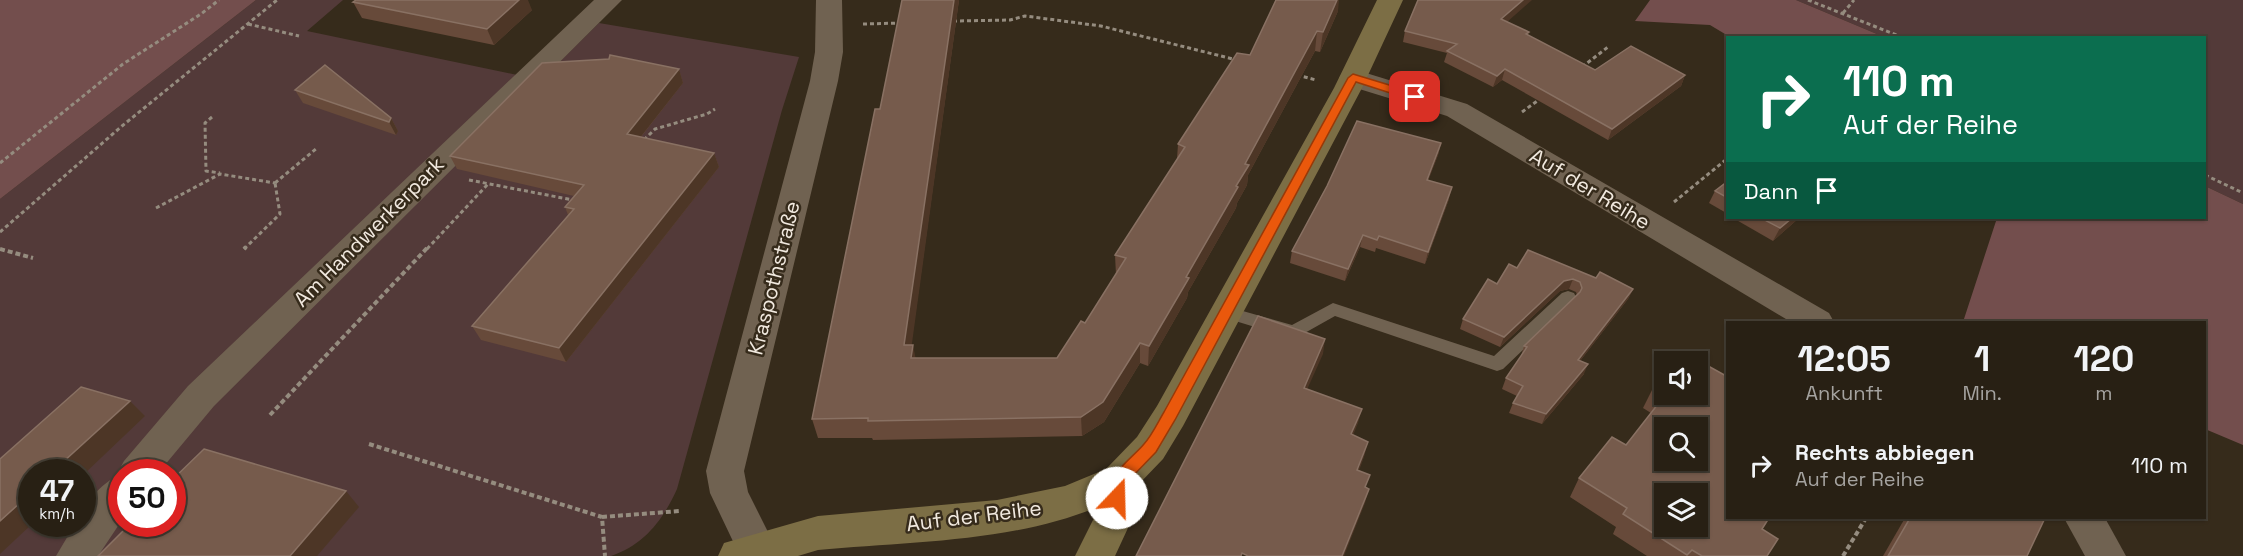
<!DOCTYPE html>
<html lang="de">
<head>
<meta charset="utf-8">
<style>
	:root { --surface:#282014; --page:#30281d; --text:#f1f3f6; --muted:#a5a3a0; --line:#443e34 }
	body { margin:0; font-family:"Space Grotesk",sans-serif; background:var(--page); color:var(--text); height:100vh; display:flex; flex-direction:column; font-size:22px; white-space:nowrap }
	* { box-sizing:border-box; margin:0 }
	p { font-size:20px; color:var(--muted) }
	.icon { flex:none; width:33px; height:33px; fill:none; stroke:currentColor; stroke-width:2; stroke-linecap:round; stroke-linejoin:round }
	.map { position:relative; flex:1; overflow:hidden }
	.drawer { position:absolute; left:1726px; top:321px; width:480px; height:198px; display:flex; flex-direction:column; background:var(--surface); border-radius:0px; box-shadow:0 2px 4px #0004,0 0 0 2px var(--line) }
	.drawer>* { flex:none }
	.guide { position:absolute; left:1726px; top:36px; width:480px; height:183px; border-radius:0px; box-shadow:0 2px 4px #0004,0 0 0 2px var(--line); background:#0b6e4f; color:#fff; overflow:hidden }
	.fabs { position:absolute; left:1654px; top:351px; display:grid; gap:12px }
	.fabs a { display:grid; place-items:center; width:54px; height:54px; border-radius:0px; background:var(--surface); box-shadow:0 2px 4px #0004,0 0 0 2px var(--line); font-size:30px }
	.speed { position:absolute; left:18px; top:459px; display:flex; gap:12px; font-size:30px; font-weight:700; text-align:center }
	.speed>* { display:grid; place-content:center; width:78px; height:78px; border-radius:50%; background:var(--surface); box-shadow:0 2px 4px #0004,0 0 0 2px var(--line); line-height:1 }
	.speed small { font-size:15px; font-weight:400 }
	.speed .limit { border:9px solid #d22; background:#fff; color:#111 }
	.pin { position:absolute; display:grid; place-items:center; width:51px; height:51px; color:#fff; margin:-26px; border-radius:12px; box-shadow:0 3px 9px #0006 }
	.me { position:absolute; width:66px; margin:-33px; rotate:21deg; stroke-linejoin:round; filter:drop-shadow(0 0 4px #0008) }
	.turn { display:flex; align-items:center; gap:21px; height:126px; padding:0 18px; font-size:27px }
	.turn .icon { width:78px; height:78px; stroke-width:2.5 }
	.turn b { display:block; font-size:42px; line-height:51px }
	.then { display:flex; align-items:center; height:57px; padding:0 18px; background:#0003; gap:12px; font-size:22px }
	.eta { display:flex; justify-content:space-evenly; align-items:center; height:102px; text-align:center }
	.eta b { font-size:36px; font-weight:700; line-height:42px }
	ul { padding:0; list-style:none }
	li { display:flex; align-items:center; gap:18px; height:84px; padding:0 18px }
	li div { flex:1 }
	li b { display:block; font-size:22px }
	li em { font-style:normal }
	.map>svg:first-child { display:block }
	.green { fill:#533a39; fill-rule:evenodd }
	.forest { fill:#734e4d }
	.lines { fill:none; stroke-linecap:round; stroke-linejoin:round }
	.path-far1 { stroke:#958c7f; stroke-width:3; stroke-dasharray:4 3; stroke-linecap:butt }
	.path { stroke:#958c7f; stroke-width:4; stroke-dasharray:5 3; stroke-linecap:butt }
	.lane { fill:#706251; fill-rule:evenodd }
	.street { fill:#706251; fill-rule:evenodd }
	.secondary { fill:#7c6e45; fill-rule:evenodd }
	.wall { fill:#674a3a }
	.shaded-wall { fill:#4d3626 }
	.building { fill:#765b4c; stroke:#897163; stroke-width:1.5; fill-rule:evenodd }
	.route { fill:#ea580c; stroke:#983908; stroke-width:1.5 }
	.labels { text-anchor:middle; stroke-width:5; stroke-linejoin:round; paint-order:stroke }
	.street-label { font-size:21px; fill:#f1e9df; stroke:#362b1b }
</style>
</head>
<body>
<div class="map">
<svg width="2243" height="556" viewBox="0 0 2243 556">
	<rect width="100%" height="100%" fill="#362b1b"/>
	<g class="green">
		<path d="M256 0H343L307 31 541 80 599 23 799 57 782 110 677 489C663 520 644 545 611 556H0V199ZM32 472H82V524H32ZM122 472H172V524H122Z"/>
		<polygon points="1796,0 2243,0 2243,204 2205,186 2205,38 1884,37"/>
	</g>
	<g class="forest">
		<polygon points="0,0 256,0 0,199"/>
		<polygon points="1650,0 1796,0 1884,37 1730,37 1710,25 1635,21"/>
		<polygon points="2205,186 2243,204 2243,445 2205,429 2205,322 1963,322 1997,218 2205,218"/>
	</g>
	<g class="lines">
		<g class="path-far1">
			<polyline points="1808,0 1904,38"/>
			<polyline points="1843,13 1854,0"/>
			<polyline points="953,21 1010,20 1025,16 1101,26 1237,60"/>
			<polyline points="248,24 299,36"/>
			<polyline points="863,24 901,23"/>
			<polyline points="1582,67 1608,47"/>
			<polyline points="1297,75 1316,80"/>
			<polyline points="1522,112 1540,99"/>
			<polyline points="212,117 205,123 206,171 220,173"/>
			<polyline points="644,140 655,129 707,114 715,109"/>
			<polyline points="0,163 123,64 201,14 219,0"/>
			<polyline points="2205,175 2243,193"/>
			<polyline points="469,180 573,200"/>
			<polyline points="275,183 317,148"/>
			<polyline points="1674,202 1728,158"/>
			<polyline points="156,208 220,174 275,183"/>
			<polyline points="0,232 122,126 277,0"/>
			<polyline points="244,249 280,214 275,183"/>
			<polyline points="427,249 488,184"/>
		</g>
		<g class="path">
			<polyline points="0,249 33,258"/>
			<polyline points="244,249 246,247"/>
			<polyline points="270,415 428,247"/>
			<polyline points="369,444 602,517 605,556"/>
			<polyline points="602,517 679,511"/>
			<polyline points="1843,556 1866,518"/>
		</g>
		<polygon class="lane" points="1568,291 1574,293 1576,297 1574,301 1503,369 1497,371 1335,316 1294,339 1219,316 1217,312 1219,308 1225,306 1292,325 1333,303 1494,356 1562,293"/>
		<g class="street">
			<path d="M594 0H622L214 406 159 472H122V520L98 556H56L75 524H82C82 504 102 482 120 475L118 472 124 461 188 386Z"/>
			<polygon points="816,0 842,0 843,52 838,81 744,471 748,492 777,550 774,556 740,556 710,493 706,471 810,81 815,52"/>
			<polygon points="1353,69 1467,104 1829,313 1834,322 1791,322 1447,116 1343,84 1339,78 1343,72"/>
			<polygon points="2064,518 2105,518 2126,556 2085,556"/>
		</g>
		<path class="secondary" d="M1377 0H1403L1362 88 1183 426 1163 459 1137 486 1134 515 1115 556H1075L1096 514 1097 507C1015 542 906 542 818 550L798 556H718L724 543 818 516 997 500 1065 486 1106 469 1137 437 1157 406 1334 88Z"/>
	</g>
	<g class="wall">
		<polygon points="902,0 959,0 911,345 915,358 1057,358 1085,323 1116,275 1115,255 1177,159 1178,144 1250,55 1338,11 1320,52 1315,51 1248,175 1247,185 1237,203 1236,208 1188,292 1187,298 1148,366 1140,363 1104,422 1082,436 873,440 872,438 818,438 812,419 880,109"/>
		<polygon points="353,2 532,10 494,45 362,18"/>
		<polygon points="1507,22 1529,32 1528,35 1595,70 1685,75 1681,86 1608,140 1502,80 1493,87 1444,62 1447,53 1403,42 1405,31"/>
		<polygon points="679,69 683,83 641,137 714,153 719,167 566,362 481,340 472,326 568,215 565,207 574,196 457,169 450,156"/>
		<polygon points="295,90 391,118 398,131 396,135 303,103"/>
		<polygon points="1441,143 1438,155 1428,180 1449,199 1425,264 1376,248 1375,252 1360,247 1345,281 1290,263 1292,251"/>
		<polygon points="1728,181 1728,214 1709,203 1715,191"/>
		<polygon points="1733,218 1799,218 1773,241"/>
		<polygon points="1517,268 1596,278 1633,289 1628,299 1580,361 1584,374 1542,424 1509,413 1513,403 1517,396 1502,389 1506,378 1521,356 1524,346 1577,295 1576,292 1569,289 1560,291 1500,347 1460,329 1463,319 1497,284"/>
		<polygon points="1665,374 1728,518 1762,529 1767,556 1647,556 1613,534 1616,527 1570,497 1579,478 1626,445 1651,413 1643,408 1653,388"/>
		<polygon points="1905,518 2045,518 2027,556 1883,556"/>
	</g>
	<g class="shaded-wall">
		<polygon points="519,0 528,0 532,10 494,45 487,29"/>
		<polygon points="954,0 959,0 909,365 904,345"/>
		<polygon points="1337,0 1339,0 1338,11 1320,52 1323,32"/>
		<polygon points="1523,0 1532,0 1498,30 1501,19"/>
		<polygon points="1317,31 1315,51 1248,175 1247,185 1237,203 1236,208 1188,292 1187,298 1148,366 1149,346 1236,186 1245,164"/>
		<polygon points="679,69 683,83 632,148 627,134"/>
		<polygon points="1505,69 1502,80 1493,87 1497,76"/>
		<polygon points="1685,75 1681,86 1608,140 1612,129"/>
		<polygon points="391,118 398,131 396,135 389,122"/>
		<polygon points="1441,143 1438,155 1424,192 1427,180"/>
		<polygon points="714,153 719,167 566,362 559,348"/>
		<polygon points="1452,187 1449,199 1425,264 1428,252"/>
		<polygon points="1792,218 1799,218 1773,241 1780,228"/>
		<polygon points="1363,235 1360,247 1345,281 1348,269"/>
		<polygon points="1573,279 1569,289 1560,291 1500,347 1504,337 1564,281"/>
		<polygon points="1633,289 1628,299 1573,370 1578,360"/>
		<polygon points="1325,339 1323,354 1301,403 1304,388"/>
		<polygon points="1140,343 1140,363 1104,422 1082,436 1081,417"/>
		<polygon points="913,345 917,365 911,358"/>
		<polygon points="1588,364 1584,374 1542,424 1546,414"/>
		<polygon points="130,401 145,416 82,476 82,472 52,472"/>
		<polygon points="1362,409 1358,423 1348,448 1351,434"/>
		<polygon points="1368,442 1364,457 1354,484 1357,470"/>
		<polygon points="1369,489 1365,503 1344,556 1342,556"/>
		<polygon points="346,491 359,507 317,556 290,556"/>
		<polygon points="32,492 32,524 0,554 0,521"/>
	</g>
	<g class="building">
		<polygon points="356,0 519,0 487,29 353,2"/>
		<polygon points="902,0 954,0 904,345 913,345 911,358 1057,358 1081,321 1085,323 1126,258 1115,255 1185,147 1178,144 1237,53 1250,55 1276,0 1337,0 1323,32 1317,31 1245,164 1249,165 1236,186 1238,187 1186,277 1189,278 1149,346 1140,343 1103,402 1081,417 868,421 868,418 812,419 875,109 880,109"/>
		<polygon points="1418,0 1523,0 1501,19 1529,32 1526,34 1595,70 1631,46 1685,75 1612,129 1505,69 1497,76 1447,51 1457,44 1405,31"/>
		<polygon points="610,55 679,69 627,134 714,153 559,348 472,326 574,209 565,207 584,185 450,156 542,63 609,59"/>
		<polygon points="325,65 391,118 389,122 295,90"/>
		<polygon points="1357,121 1441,143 1427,180 1452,187 1428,252 1379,236 1377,240 1363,235 1348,269 1292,251 1327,186"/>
		<polygon points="1728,181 1728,198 1715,191"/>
		<polygon points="1761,218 1792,218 1780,228"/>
		<polygon points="1528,250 1596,278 1600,272 1633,289 1578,360 1588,364 1546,414 1513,403 1523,386 1506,378 1527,347 1524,346 1580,292 1582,288 1580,282 1573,279 1564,281 1504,337 1463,319 1488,279 1497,284 1509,264 1517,268"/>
		<polygon points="1258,316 1325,339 1304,388 1362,409 1351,434 1368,442 1357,470 1370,475 1365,487 1369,489 1342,556 1248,556 1242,553 1241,556 1136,556"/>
		<path d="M1683 352 1728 377V518H1769L1762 529 1778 539 1767 556H1702L1692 550 1687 555 1623 514 1627 508 1579 478 1612 437 1626 445 1665 395 1653 388 1665 374V394H1698V362H1675ZM1665 428H1698V460H1665ZM1665 494H1698V526H1665Z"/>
		<polygon points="81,387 130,401 52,472 32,472 32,492 0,521 0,459"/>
		<polygon points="204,449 346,491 290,556 98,556 130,524 172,524 172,480"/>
		<polygon points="1910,518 2045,518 2027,556 1888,556"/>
	</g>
	<path class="route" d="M1353 74 1419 94 1421 97 1415 101 1356 82 1175 420 1156 452 1127 482 1123 502 1117 504 1112 502C1100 478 1131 460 1144 444 1152 435 1158 422 1164 412L1348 78Z"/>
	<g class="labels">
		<g class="street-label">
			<text transform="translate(1590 189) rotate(31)" y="7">Auf der Reihe</text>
			<text transform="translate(369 232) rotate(-45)" y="7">Am Handwerkerpark</text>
			<text transform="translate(774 278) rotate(-76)" y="7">Kraspothstraße</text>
			<text transform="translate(974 516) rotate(-7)" y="7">Auf der Reihe</text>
		</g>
	</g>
</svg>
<div class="fabs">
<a><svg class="icon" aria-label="sound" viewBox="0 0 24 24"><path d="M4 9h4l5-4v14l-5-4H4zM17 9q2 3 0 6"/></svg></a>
<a><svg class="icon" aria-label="search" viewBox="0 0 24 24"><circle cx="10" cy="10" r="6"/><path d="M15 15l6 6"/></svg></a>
<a><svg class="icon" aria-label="layers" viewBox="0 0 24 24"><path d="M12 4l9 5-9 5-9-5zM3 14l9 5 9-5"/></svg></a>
</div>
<div class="speed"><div>47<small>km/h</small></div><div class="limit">50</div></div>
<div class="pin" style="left:1415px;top:97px;background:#d93025"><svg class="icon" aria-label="arrive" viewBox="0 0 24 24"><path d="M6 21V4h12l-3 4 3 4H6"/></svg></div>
<svg class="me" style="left:1117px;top:498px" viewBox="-20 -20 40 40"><circle r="19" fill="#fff"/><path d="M0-13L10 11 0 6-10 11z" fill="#ea580c"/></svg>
<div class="guide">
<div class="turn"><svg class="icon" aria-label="right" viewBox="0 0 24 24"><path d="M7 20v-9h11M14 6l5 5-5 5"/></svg><div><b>110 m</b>Auf der Reihe</div></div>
<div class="then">Dann<svg class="icon" aria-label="arrive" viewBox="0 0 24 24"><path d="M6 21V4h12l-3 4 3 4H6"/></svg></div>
</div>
<section class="drawer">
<div class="eta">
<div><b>12:05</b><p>Ankunft</p></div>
<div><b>1</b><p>Min.</p></div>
<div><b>120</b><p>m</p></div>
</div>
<ul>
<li><svg class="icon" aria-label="right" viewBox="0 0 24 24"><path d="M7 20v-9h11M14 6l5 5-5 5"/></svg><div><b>Rechts abbiegen</b><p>Auf der Reihe</p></div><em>110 m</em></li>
</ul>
</section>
</div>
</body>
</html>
